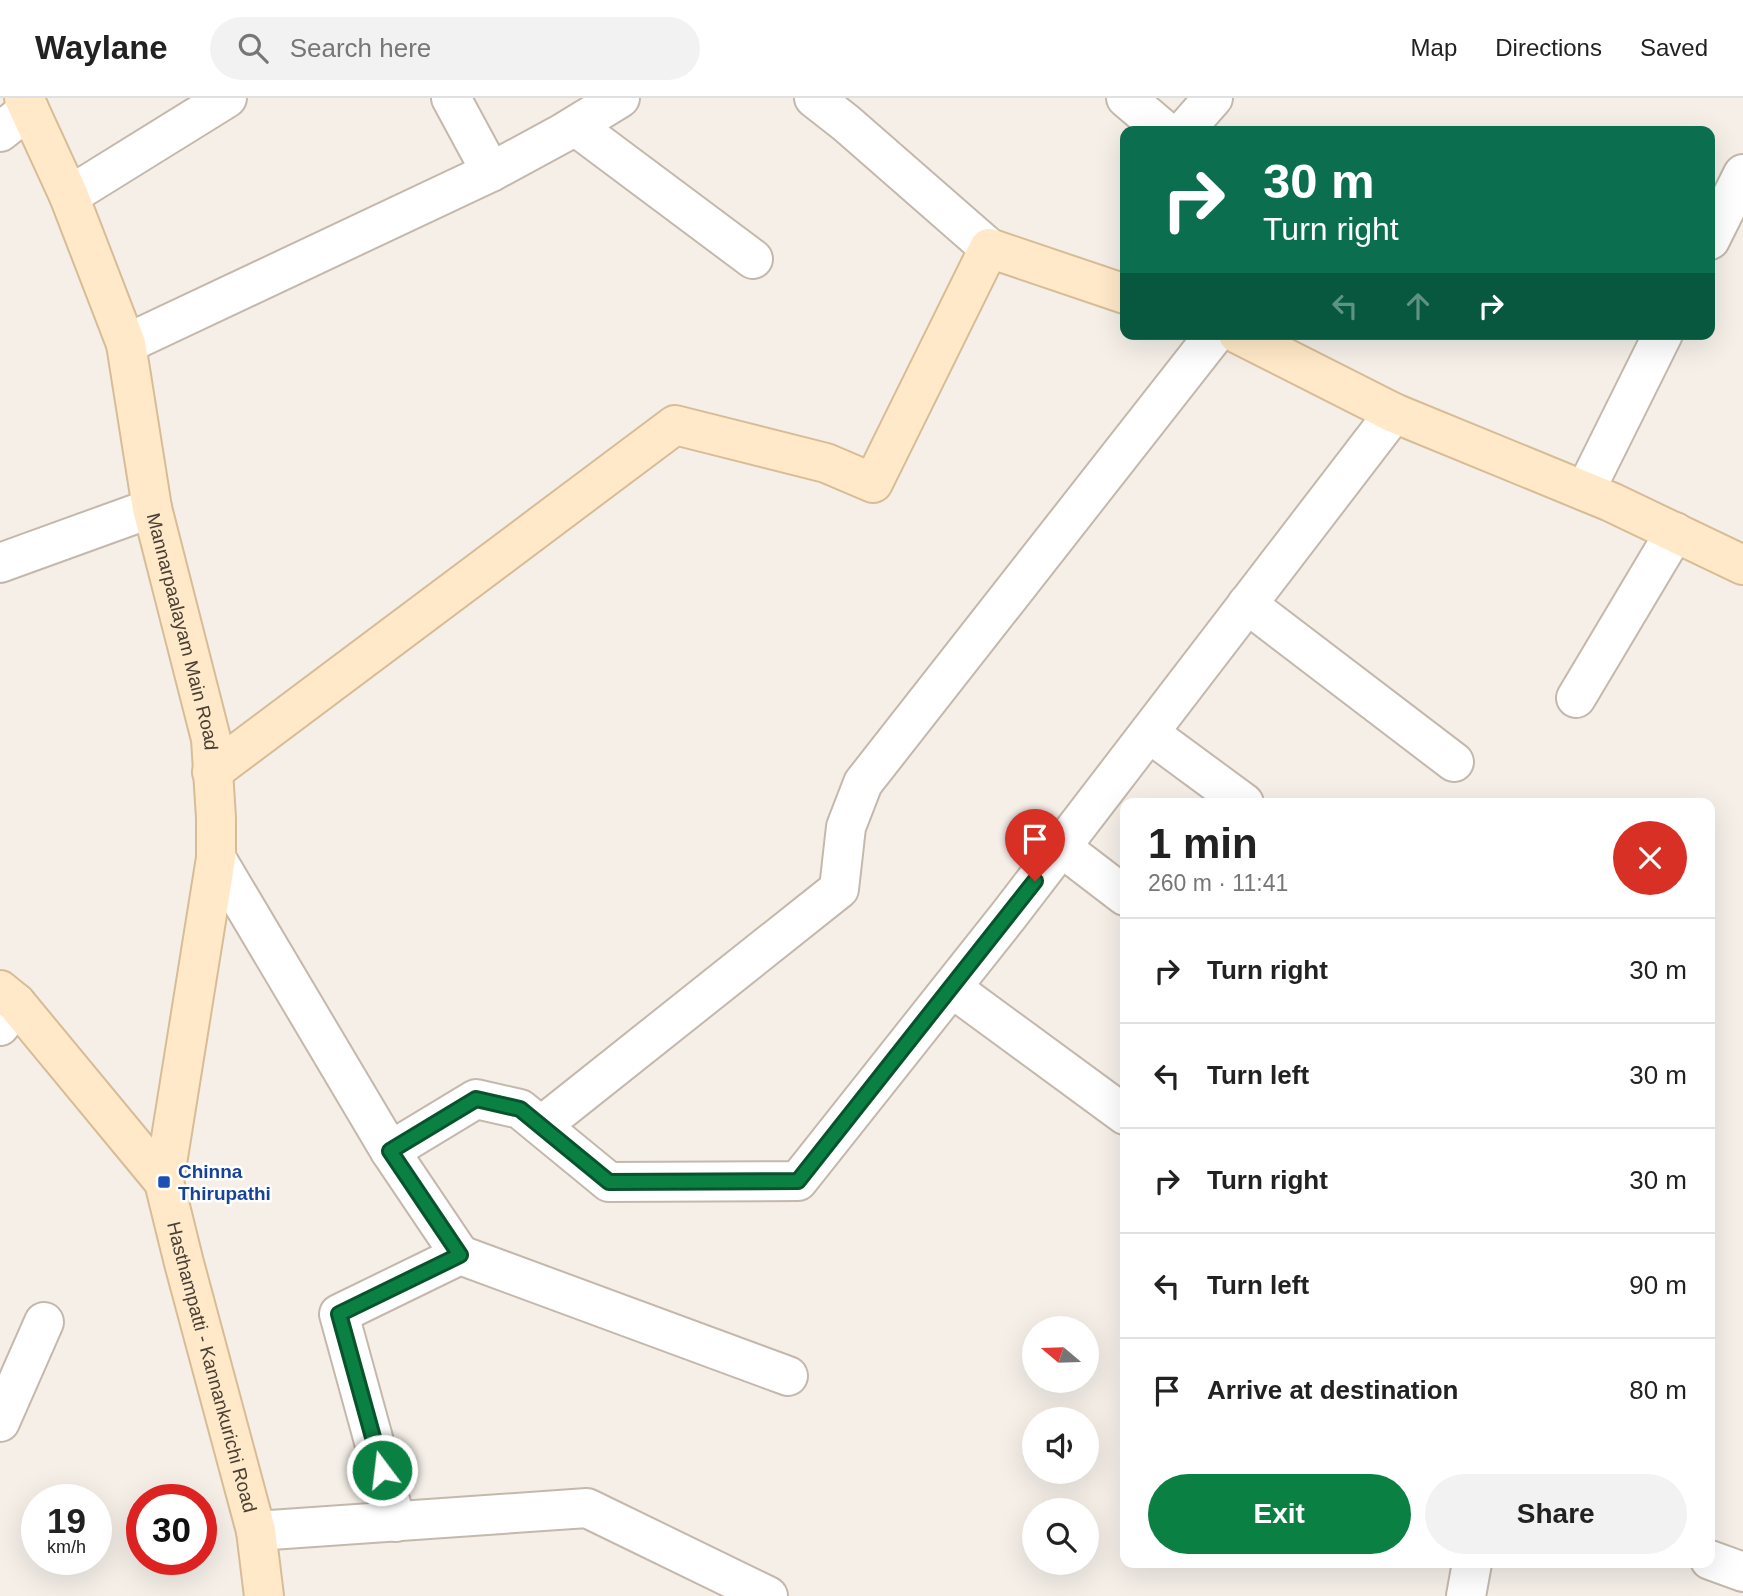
<!DOCTYPE html>
<html lang="en">
<head>
<meta charset="utf-8">
<style>
	:root { --surface:#fff; --page:#f2f2f2; --text:#222; --muted:#767676; --line:#e0e0e0; --accent:#0b8043 }
	body { margin:0; font-family:Arial,sans-serif; background:var(--page); color:var(--text); height:100vh; display:flex; flex-direction:column; font-size:26px; white-space:nowrap }
	* { box-sizing:border-box; margin:0 }
	p { font-size:23px; color:var(--muted) }
	.icon { flex:none; width:38px; height:38px; fill:none; stroke:currentColor; stroke-width:2; stroke-linecap:round; stroke-linejoin:round }
	.map { position:relative; flex:1; overflow:hidden }
	.drawer { position:absolute; left:1120px; top:700px; width:595px; height:770px; display:flex; flex-direction:column; background:var(--surface); border-radius:14px; box-shadow:0 7px 28px #0002 }
	.drawer>* { flex:none }
	.guide { position:absolute; left:1120px; top:28px; width:595px; height:214px; border-radius:14px; box-shadow:0 7px 28px #0002; background:#0b6e4f; color:#fff; overflow:hidden }
	.needle { width:46px; rotate:289deg }
	.tools { position:absolute; left:1022px; top:1218px; display:grid; gap:14px }
	.tools a { display:grid; place-items:center; width:77px; height:77px; border-radius:50%; background:var(--surface); box-shadow:0 7px 28px #0002; font-size:35px }
	.speed { position:absolute; left:21px; top:1386px; display:flex; gap:14px; font-size:35px; font-weight:700; text-align:center }
	.speed>* { display:grid; place-content:center; width:91px; height:91px; border-radius:50%; background:var(--surface); box-shadow:0 7px 28px #0002; line-height:1 }
	.speed small { font-size:18px; font-weight:400 }
	.speed .limit { border:10px solid #d22; background:#fff; color:#111 }
	.pin { position:absolute; display:grid; place-items:center; width:60px; height:60px; color:#fff; margin:-72px -30px; border-radius:50% 50% 50% 0; rotate:-45deg; box-shadow:0 0 7px #0007 }
	.pin .icon { rotate:45deg }
	.me { position:absolute; width:77px; margin:-38px; rotate:345deg; stroke-linejoin:round; filter:drop-shadow(0 0 5px #0008) }
	.turn { display:flex; align-items:center; gap:24px; height:147px; padding:0 28px; font-size:32px }
	.turn .icon { width:91px; height:91px; stroke-width:2.5 }
	.turn b { display:block; font-size:49px; line-height:60px }
	.lanes { display:flex; align-items:center; height:66px; padding:0 28px; background:#0003; justify-content:center; gap:35px; direction:ltr }
	.lanes .off { opacity:.35 }
	.round { display:grid; place-items:center; flex:none; width:74px; height:74px; border-radius:37px; background:var(--page) }
	.summary { display:flex; align-items:center; justify-content:space-between; height:119px; padding:0 28px }
	h1 { font-size:42px; font-weight:600; line-height:52px }
	.button { display:flex; gap:14px; margin-top:auto; padding:14px 28px }
	.button a { flex:1; height:80px; border-radius:42px; background:var(--accent); color:#fff; font-size:28px; font-weight:600; line-height:80px; text-align:center }
	.button a+a { background:var(--page); color:var(--text) }
	ul { padding:0; list-style:none }
	li { display:flex; align-items:center; gap:21px; height:105px; padding:0 28px; border-top:2px solid var(--line) }
	li div { flex:1 }
	li b { display:block; font-size:26px }
	li em { font-style:normal }
	header { display:flex; align-items:center; gap:42px; box-sizing:border-box; height:98px; padding:0 35px; background:var(--surface); border-bottom:2px solid var(--line) }
	header strong { font-size:33px }
	nav { display:flex; gap:38px; margin-inline-start:auto; font-size:24px }
	.search { width:490px; height:63px; background:var(--page); display:flex; align-items:center; gap:18px; box-sizing:border-box; padding:0 24px; border-radius:38px; color:var(--muted); font-size:26px }
	.map>svg:first-child { display:block }
	.lines { fill:none; stroke-linecap:round; stroke-linejoin:round }
	.street-casing { stroke:#c4b8ad; stroke-width:42 }
	.secondary-casing { stroke:#d7bc96; stroke-width:42 }
	.street { stroke:#fff; stroke-width:38 }
	.secondary { stroke:#ffe9c8; stroke-width:38 }
	.route-casing { stroke:#07532c; stroke-width:18 }
	.route { stroke:#0b8043; stroke-width:12 }
	.transit-dot { fill:#1a4fb4; stroke:#fff; stroke-width:2.5 }
	.labels { text-anchor:middle; stroke-width:5; stroke-linejoin:round; paint-order:stroke }
	.street-label { font-size:19px; fill:#493f36; stroke:#fff }
	.transit-label { font-size:19px; font-weight:bold; fill:#164399; stroke:#fff; text-anchor:start }
</style>
</head>
<body>
<header>
<strong>Waylane</strong>
<div class="search"><svg class="icon" aria-label="search" viewBox="0 0 24 24"><circle cx="10" cy="10" r="6"/><path d="M15 15l6 6"/></svg>Search here</div>
<nav><a>Map</a><a>Directions</a><a>Saved</a></nav>
</header>
<div class="map">
<svg width="1743" height="1498" viewBox="0 0 1743 1498">
	<rect width="100%" height="100%" fill="#f5efe8"/>
	<g class="lines">
		<g class="street-casing">
			<g id="street">
				<polyline points="451,0 491,74"/>
				<polyline points="814,0 846,25 989,150"/>
				<polyline points="1126,0 1165,33"/>
				<polyline points="575,28 753,161"/>
				<polyline points="1184,33 1213,0"/>
				<polyline points="0,34 29,11"/>
				<polyline points="69,98 227,0"/>
				<polyline points="1710,142 1743,76"/>
				<polyline points="126,246 491,74 563,35 620,0"/>
				<polyline points="1585,393 1663,236"/>
				<polyline points="0,465 152,410"/>
				<polyline points="1247,506 1454,664"/>
				<polyline points="1576,600 1675,434"/>
				<polyline points="1149,635 1244,705"/>
				<polyline points="1061,749 1125,798"/>
				<polyline points="216,760 390,1053 476,1001 520,1011 609,1084 798,1083 1009,817 1394,315"/>
				<polyline points="952,890 1125,1017"/>
				<polyline points="0,928 16,905"/>
				<polyline points="541,1028 839,791 846,729 863,685 1215,236"/>
				<polyline points="390,1053 460,1157 339,1216 396,1424"/>
				<polyline points="460,1157 788,1278"/>
				<polyline points="0,1324 44,1224"/>
				<polyline points="256,1433 587,1410 768,1498"/>
				<polyline points="1710,1462 1743,1474"/>
				<polyline points="1466,1498 1472,1465"/>
			</g>
		</g>
		<g class="secondary-casing">
			<g id="secondary">
				<path id="s1" d="M24 0 69 98 126 246 152 410 211 641 216 720V760L164 1084"/>
				<polyline points="1238,236 1394,315 1611,404 1743,467"/>
				<polyline points="212,674 675,327 826,365 873,385 989,150 1125,196"/>
				<path id="s2" d="M0 892 16 905 164 1084 184 1165 256 1433 264 1498"/>
			</g>
		</g>
		<use href="#street" class="street"/>
		<use href="#secondary" class="secondary"/>
	</g>
	<g class="lines">
		<g class="route-casing">
			<polyline id="route" points="382,1372 339,1216 460,1157 390,1053 476,1001 520,1011 609,1084 798,1083 1035,783"/>
		</g>
		<use href="#route" class="route"/>
	</g>
	<rect class="transit-dot" x="157" y="1077" width="14" height="14" rx="3.5"/>
	<g class="labels">
		<g class="street-label">
			<text dy="7" stroke="none"><textPath href="#s1" startOffset="560">Mannarpaalayam Main Road</textPath></text>
			<text dy="7" stroke="none"><textPath href="#s2" startOffset="444">Hasthampatti - Kannankurichi Road</textPath></text>
		</g>
		<g class="transit-label">
			<text x="178" y="1080">Chinna<tspan x="178" dy="22">Thirupathi</tspan></text>
		</g>
	</g>
</svg>
<div class="tools">
<a><svg class="needle" viewBox="-14 -14 28 28"><path d="M0-13l5 13h-10z" fill="#e53935"/><path d="M0 13l5-13h-10z" fill="#767676"/></svg></a>
<a><svg class="icon" aria-label="sound" viewBox="0 0 24 24"><path d="M4 9h4l5-4v14l-5-4H4zM17 9q2 3 0 6"/></svg></a>
<a><svg class="icon" aria-label="search" viewBox="0 0 24 24"><circle cx="10" cy="10" r="6"/><path d="M15 15l6 6"/></svg></a>
</div>
<div class="speed"><div>19<small>km/h</small></div><div class="limit">30</div></div>
<div class="pin" style="left:1035px;top:783px;background:#d93025"><svg class="icon" aria-label="arrive" viewBox="0 0 24 24"><path d="M6 21V4h12l-3 4 3 4H6"/></svg></div>
<svg class="me" style="left:382px;top:1372px" viewBox="-20 -20 40 40"><circle r="17" fill="#0b8043" stroke="#fff" stroke-width="3"/><path d="M0-11L8 9 0 5-8 9z" fill="#fff"/></svg>
<div class="guide">
<div class="turn"><svg class="icon" aria-label="right" viewBox="0 0 24 24"><path d="M7 20v-9h11M14 6l5 5-5 5"/></svg><div><b>30 m</b>Turn right</div></div>
<div class="lanes"><svg class="icon off" aria-label="left" viewBox="0 0 24 24"><path d="M17 20v-9H6M10 6l-5 5 5 5"/></svg><svg class="icon off" aria-label="ahead" viewBox="0 0 24 24"><path d="M12 20V5M6 11l6-6 6 6"/></svg><svg class="icon" aria-label="right" viewBox="0 0 24 24"><path d="M7 20v-9h11M14 6l5 5-5 5"/></svg></div>
</div>
<section class="drawer">
<div class="summary"><div><h1>1 min</h1><p>260 m · 11:41</p></div><a class="round" style="background:#d93025;color:#fff"><svg class="icon" aria-label="close" viewBox="0 0 24 24"><path d="M6 6l12 12M18 6L6 18"/></svg></a></div>
<ul>
<li><svg class="icon" aria-label="right" viewBox="0 0 24 24"><path d="M7 20v-9h11M14 6l5 5-5 5"/></svg><div><b>Turn right</b></div><em>30 m</em></li>
<li><svg class="icon" aria-label="left" viewBox="0 0 24 24"><path d="M17 20v-9H6M10 6l-5 5 5 5"/></svg><div><b>Turn left</b></div><em>30 m</em></li>
<li><svg class="icon" aria-label="right" viewBox="0 0 24 24"><path d="M7 20v-9h11M14 6l5 5-5 5"/></svg><div><b>Turn right</b></div><em>30 m</em></li>
<li><svg class="icon" aria-label="left" viewBox="0 0 24 24"><path d="M17 20v-9H6M10 6l-5 5 5 5"/></svg><div><b>Turn left</b></div><em>90 m</em></li>
<li><svg class="icon" aria-label="arrive" viewBox="0 0 24 24"><path d="M6 21V4h12l-3 4 3 4H6"/></svg><div><b>Arrive at destination</b></div><em>80 m</em></li>
</ul>
<div class="button"><a>Exit</a><a>Share</a></div>
</section>
</div>
</body>
</html>
